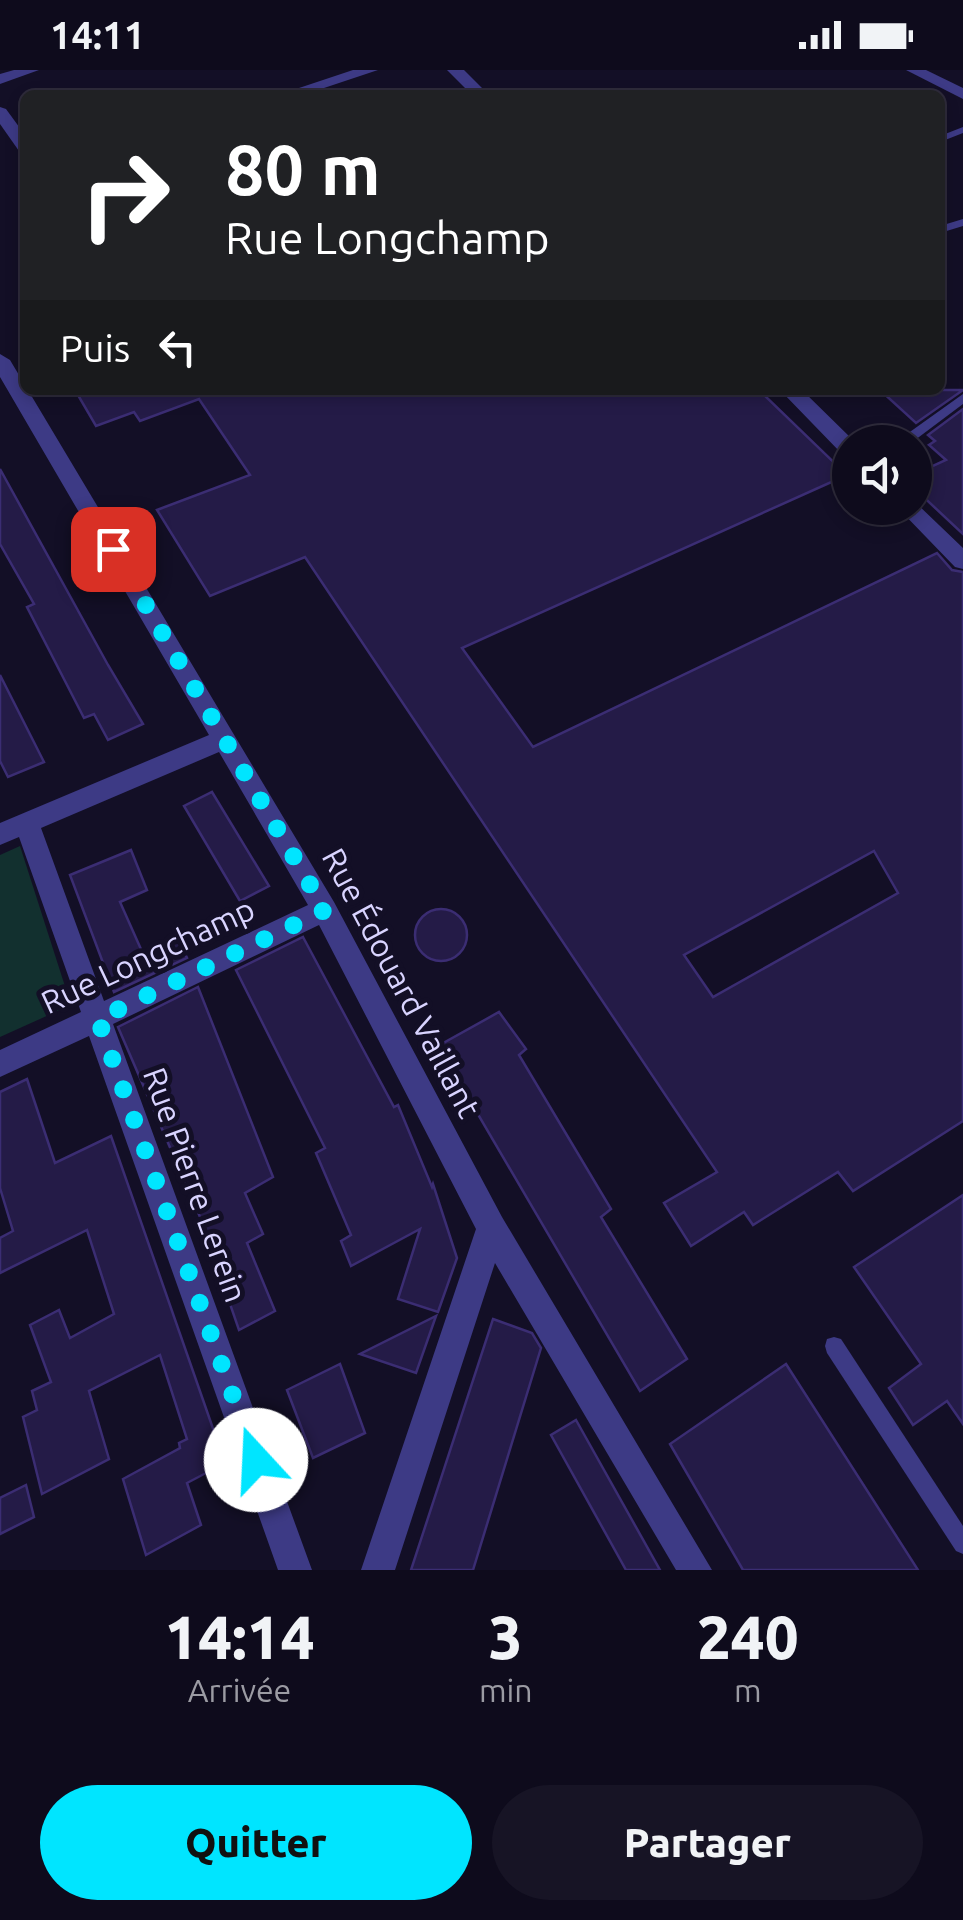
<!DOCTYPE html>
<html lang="fr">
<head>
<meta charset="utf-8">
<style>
	:root { --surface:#0e0b1c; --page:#171425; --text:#f1f3f6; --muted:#9b9ba3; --line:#2e2b3b; --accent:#00e5ff }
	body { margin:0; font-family:Ubuntu,sans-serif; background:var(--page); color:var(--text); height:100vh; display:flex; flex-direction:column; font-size:38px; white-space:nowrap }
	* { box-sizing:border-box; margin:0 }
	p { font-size:32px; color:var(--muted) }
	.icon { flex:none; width:55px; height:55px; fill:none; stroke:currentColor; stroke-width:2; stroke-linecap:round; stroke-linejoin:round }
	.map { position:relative; height:1500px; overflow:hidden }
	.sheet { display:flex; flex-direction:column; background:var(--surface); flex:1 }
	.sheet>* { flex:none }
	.top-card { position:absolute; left:20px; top:20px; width:925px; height:305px; border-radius:15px; box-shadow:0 5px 15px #0003,0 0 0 2px var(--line); background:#202124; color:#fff; overflow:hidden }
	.controls { position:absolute; left:832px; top:355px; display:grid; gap:20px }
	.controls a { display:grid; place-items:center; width:100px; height:100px; border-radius:50%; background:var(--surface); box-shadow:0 5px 15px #0003,0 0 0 2px var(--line); font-size:50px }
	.pin { position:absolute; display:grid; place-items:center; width:85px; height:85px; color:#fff; margin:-42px; border-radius:20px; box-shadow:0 5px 15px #0006 }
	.me { position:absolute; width:110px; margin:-55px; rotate:340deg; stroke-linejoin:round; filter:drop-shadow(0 0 8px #0008) }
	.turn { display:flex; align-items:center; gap:35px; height:210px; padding:0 40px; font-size:45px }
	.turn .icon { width:130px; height:130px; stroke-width:2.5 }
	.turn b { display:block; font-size:70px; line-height:85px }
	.then { display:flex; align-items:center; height:95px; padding:0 40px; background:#0003; gap:20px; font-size:38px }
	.eta { display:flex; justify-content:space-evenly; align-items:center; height:170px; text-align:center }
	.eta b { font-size:60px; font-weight:800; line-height:70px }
	.primary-button { display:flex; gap:20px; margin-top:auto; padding:20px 40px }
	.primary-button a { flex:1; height:115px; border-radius:60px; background:var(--accent); color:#111; font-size:40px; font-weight:800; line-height:115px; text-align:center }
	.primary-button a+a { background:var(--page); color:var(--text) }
	.status { display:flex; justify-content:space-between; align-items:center; height:70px; padding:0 50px; background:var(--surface); direction:ltr }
	.status svg { height:28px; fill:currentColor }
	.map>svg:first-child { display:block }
	.green { fill:#12302f }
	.building { fill:#241b47; stroke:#3b2d73; stroke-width:2.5; fill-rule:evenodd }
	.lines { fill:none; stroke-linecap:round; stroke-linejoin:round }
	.lane { fill:#3d3a85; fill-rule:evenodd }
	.street { fill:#3d3a85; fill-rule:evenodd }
	.route { stroke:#00e5ff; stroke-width:18; stroke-dasharray:0 32.4 }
	.labels { text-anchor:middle; stroke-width:10; stroke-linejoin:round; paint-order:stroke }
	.street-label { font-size:32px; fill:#d9d4ff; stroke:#130f26 }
</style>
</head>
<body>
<div class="status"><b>14:11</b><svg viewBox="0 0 49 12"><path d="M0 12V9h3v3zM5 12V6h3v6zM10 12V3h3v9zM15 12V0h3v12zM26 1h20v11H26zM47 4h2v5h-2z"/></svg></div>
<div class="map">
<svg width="963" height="1500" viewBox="0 0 963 1500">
	<rect width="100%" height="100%" fill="#130f26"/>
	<polygon class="green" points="20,776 71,935 0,967 0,785"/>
	<g class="building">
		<path d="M75 320H759L847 405 462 578 533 677 937 483 952 500 963 502V1051L853 1121 838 1102 753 1155 744 1142 691 1176 664 1133 717 1102 305 487 210 526 157 440 250 405 199 329 140 351 134 342 96 356ZM874 781 898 823 713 927 684 885Z"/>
		<polygon points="880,320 963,320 916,353"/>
		<polygon points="963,339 963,464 915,419 915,404 946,390 929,375 935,371 928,365"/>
		<polygon points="0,399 108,595 143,654 108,670 94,644 84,648 27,537 34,534 0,474"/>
		<polygon points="0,605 44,692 8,707 0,691"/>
		<polygon points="212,722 269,816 240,831 184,736"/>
		<polygon points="131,780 147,820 120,832 144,886 179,870 187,888 114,922 70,805"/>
		<circle cx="441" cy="865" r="26"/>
		<polygon points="303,867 394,1037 398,1035 432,1117 433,1114 457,1188 438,1242 398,1229 420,1159 351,1196 341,1171 351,1165 316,1083 325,1078 236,900"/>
		<polygon points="198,917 273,1107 245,1123 263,1164 247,1173 275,1241 239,1260 200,1147 118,957"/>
		<polygon points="499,942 526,979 519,985 611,1139 601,1147 687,1289 640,1321 438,976"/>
		<polygon points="27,1009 55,1093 111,1066 225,1393 187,1413 201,1455 146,1485 123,1409 180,1378 179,1373 187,1369 160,1285 89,1321 109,1389 42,1424 23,1347 37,1340 32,1321 51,1312 30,1255 59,1240 70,1268 114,1244 87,1160 0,1203 0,1168 13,1161 0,1118 0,1022"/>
		<polygon points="963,1125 963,1354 947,1331 913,1355 889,1318 921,1294 854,1197"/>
		<polygon points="436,1246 416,1303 360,1284"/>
		<polygon points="493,1249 532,1263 541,1278 473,1500 411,1500"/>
		<polygon points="340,1294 365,1363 313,1388 287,1320"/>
		<polygon points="786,1294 918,1500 743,1500 670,1374"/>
		<polygon points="576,1350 660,1500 626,1500 551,1365"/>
		<polygon points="26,1415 34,1447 0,1464 0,1428"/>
	</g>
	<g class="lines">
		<g class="lane">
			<polygon points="963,57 963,63 940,72 940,66"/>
			<polygon points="963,149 963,156 940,163 940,156"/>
			<polygon points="963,324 963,334 915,370 891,372 893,369 907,364"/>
			<polygon points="834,1267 841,1269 963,1456 963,1484 956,1481 827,1283 825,1276 827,1269"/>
		</g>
		<g class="street">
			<polygon points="14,0 39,0 0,14 0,4"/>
			<polygon points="353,0 378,0 303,25 278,25"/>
			<polygon points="447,0 464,0 489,25 472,25"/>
			<polygon points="906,0 926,0 963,18 963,29"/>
			<polygon points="0,37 6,39 25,65 25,82 19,81 0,54"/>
			<path d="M0 284 10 290 334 832 502 1147 712 1500H676L495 1193 395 1500H361L476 1159 319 855 113 954 312 1500H278L89 966 0 1007V980L81 942 19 767 0 775V753L209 665 0 307ZM219 682 308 835 104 931 41 758Z"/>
			<polygon points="780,320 802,320 855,372 850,372 850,387 843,385"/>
			<polygon points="915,432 963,478 963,499 955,497 898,438 915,438"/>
		</g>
	</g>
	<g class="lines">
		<polyline class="route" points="113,479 325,840 98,949 256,1390"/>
	</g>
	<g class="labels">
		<g class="street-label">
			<text transform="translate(148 886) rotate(-25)" y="11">Rue Longchamp</text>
			<text transform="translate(401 913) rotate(62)" y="11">Rue Édouard Vaillant</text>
			<text transform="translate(195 1115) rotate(70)" y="11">Rue Pierre Lerein</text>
		</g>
	</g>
</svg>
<div class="controls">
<a><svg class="icon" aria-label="sound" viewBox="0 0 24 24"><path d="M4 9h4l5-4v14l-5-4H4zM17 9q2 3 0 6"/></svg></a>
</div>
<div class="pin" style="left:113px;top:479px;background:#d93025"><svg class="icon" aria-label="arrive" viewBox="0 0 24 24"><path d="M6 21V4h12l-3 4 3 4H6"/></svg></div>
<svg class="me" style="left:256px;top:1390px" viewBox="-20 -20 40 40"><circle r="19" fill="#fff"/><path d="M0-13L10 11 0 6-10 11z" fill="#00e5ff"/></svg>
<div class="top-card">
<div class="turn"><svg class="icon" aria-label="right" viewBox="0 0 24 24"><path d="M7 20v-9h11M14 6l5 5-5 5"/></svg><div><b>80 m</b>Rue Longchamp</div></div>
<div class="then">Puis<svg class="icon" aria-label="left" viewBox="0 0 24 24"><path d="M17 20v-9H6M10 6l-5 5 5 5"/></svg></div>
</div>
</div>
<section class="sheet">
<div class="eta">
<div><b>14:14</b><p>Arrivée</p></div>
<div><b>3</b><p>min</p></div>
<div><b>240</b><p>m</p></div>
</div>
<div class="primary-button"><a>Quitter</a><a>Partager</a></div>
</section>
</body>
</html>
